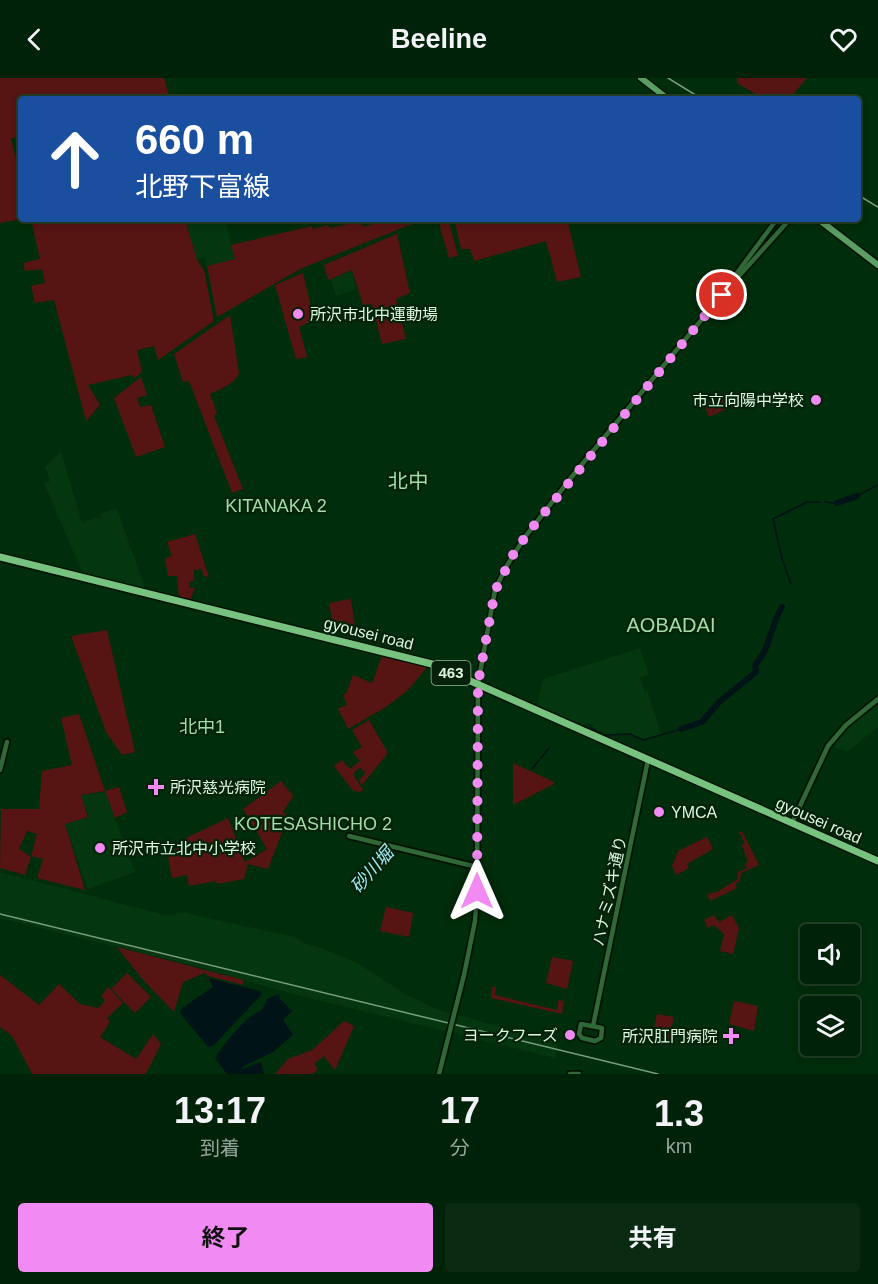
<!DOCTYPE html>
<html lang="ja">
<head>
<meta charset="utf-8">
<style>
	:root { --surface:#002208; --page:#0a2a12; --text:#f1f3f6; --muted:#95a49c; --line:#223f29; --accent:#f28af3 }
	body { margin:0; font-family:Arial,"Noto Sans JP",sans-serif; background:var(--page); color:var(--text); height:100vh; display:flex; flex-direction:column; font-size:22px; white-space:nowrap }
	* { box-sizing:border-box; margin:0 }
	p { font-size:20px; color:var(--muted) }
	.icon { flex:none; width:33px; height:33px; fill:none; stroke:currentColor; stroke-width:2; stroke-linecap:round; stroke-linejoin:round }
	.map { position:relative; height:996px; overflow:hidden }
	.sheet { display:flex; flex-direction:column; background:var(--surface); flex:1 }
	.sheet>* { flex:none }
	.top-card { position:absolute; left:18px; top:18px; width:843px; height:126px; border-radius:6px; box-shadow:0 3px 9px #0003,0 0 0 2px var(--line); background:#1a4fa0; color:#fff; overflow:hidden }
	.fabs { position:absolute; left:800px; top:846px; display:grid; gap:12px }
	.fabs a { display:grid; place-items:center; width:60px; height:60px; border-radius:6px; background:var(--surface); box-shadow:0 3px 9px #0003,0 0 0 2px var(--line); font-size:30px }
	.pin { position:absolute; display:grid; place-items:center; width:51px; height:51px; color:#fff; margin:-26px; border:3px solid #fff; border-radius:50%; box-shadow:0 2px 6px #0007 }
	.me { position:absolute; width:66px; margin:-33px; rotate:0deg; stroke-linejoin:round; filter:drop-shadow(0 0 4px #0008) }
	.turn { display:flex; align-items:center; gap:21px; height:126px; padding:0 18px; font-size:27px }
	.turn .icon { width:78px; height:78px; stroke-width:2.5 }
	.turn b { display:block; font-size:42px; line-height:51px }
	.eta { display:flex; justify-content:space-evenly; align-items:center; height:102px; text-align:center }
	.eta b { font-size:36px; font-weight:700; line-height:42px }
	.action { display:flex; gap:12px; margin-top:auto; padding:12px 18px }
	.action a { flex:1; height:69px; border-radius:6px; background:var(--accent); color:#111; font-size:24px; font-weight:700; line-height:69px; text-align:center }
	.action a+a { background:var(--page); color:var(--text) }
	header { display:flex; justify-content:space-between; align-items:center; height:78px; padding:0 18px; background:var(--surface); font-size:27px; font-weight:700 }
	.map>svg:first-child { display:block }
	.built { fill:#043710 }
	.green { fill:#561512 }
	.water { fill:#001316 }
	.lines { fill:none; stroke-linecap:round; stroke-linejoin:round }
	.stream { stroke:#001316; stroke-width:1.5 }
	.river { stroke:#001316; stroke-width:6 }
	.minor-casing { stroke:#001301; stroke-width:8 }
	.major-casing { stroke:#001301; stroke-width:9 }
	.highway-casing { stroke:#001301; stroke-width:10 }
	.minor { stroke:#306838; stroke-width:4.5 }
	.major { stroke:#5b9e63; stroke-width:6 }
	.highway { stroke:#78c280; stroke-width:7 }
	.rail { stroke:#799d7f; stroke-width:1.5 }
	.minor-bridge-casing { stroke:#001301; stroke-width:8; stroke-linecap:butt }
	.minor-bridge { stroke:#306838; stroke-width:4.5 }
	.route { stroke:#f28af3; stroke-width:10; stroke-dasharray:0 18 }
	.poi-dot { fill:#f28af3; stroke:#042109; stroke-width:2 }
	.labels { text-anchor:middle; stroke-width:4.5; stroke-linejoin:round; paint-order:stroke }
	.shield { fill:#042109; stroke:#9ab89d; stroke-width:1.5 }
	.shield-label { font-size:15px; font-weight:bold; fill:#dbf8dd }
	.poi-label { font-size:16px; fill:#dbf8dd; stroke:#042109; text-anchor:start }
	.street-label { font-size:16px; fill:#dbf8dd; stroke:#042109 }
	.neighbourhood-label { font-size:18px; fill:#a2dda8; stroke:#042109 }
	.water-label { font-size:18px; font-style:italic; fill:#a4ebf5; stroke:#042109 }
	.quarter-label { font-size:20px; fill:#a2dda8; stroke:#042109 }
</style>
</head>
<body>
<header><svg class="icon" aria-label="back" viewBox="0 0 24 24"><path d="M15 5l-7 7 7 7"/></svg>Beeline<svg class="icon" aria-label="heart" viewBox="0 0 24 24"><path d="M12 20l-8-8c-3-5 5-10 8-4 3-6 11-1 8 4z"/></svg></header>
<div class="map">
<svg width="878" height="996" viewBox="0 0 878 996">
	<rect width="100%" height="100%" fill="#002d0b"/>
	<g class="built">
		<polygon points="185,141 225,141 235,181 207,188 205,180 197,182"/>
		<polygon points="352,193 356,211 336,218 331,201"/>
		<polygon points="61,373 82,445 99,439 102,444 100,436 117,430 145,511 82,494 44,405 50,403 45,389"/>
		<polygon points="640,570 649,597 640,600 645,615 648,614 661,656 644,662 630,656 605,656 593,650 592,645 581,647 537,627 543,601"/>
		<polygon points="878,625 878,649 847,674 833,669 847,651"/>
		<polygon points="105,714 135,794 88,811 65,746 89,739 81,717"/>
		<polygon points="0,794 165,837 185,835 295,859 303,865 322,870 357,885 405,916 439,932 558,964 555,980 285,914 195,888 0,840"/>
	</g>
	<g class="green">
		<polygon points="0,0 164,0 170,21 21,21 21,60 11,60 16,81 21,80 22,141 0,145"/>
		<polygon points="737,0 807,0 789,21 764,21 737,5"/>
		<polygon points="31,141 185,141 197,182 204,192 214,243 158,282 154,268 137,272 142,294 134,300 132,297 88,307 100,327 86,343 54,222 35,225 31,208 45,205 42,191 25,193 23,185 40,181"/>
		<polygon points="389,141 434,142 409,147 300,191 217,239 207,188 235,181 231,167 312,148 313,151 328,147 330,150 361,143 363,149"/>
		<polygon points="454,141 567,141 581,199 557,204 546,163 474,183 470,171 461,171"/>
		<polygon points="449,144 458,178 449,180 439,146"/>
		<polygon points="397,156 410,215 396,221 406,261 382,266 372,226 363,227 352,192 328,202 324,187"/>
		<polygon points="303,195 314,242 299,249 307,279 296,281 275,207"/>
		<path d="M230 237 239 295C236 305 219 312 210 316L217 335 214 338 243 411 232 415 189 303 183 304 174 276Z"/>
		<polygon points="141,299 147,317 137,320 140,329 151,327 165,369 136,379 114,320"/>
		<polygon points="729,315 733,328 709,339 704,326"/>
		<polygon points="195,456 209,499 203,498 202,491 194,492 194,503 189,504 189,510 195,510 190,522 179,520 177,498 168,498 165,480 172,478 167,464"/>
		<polygon points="351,521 355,548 347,549 345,543 337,544 337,550 334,550 329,525"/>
		<polygon points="107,552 135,674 122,677 106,654 71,558"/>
		<polygon points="383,575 428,588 408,612 386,629 348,651 338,630 347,627 343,616 346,616 353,597 372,605"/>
		<polygon points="79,636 105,713 81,717 88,739 65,746 85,812 37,800 43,781 31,778 37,756 27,753 19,771 31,779 25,797 0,790 1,731 39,731 42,693 72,687 61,640"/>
		<polygon points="369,642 388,675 362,707 359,703 365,695 360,689 353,696 363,712 359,715 356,712 354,714 334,688 342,682 350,691 360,683 353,674 362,669 352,652"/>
		<polygon points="513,685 554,704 554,706 513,727"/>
		<polygon points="281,703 293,718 283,734 288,739 268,791 248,786 244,801 217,806 216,803 189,808 187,797 172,800 168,780 182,762 228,740 245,784 267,771 243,731"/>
		<polygon points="119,709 127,734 115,740 105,713"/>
		<polygon points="742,753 759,787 741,795 740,803 735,806 737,810 710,823 707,816 717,814 738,801 738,794 747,790 745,786 748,784 742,767 745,765 739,754"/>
		<polygon points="707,759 713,771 687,786 689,790 676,797 672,788 678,773"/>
		<polygon points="386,829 413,835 409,859 380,853"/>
		<polygon points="714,837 719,844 732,837 739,850 733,876 720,873 724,856 714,847 708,850 704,842"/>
		<polygon points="117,869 244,902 243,907 208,898 205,895 183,904 174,934 143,902"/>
		<polygon points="552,879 573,883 567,911 546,905"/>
		<polygon points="127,895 151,919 135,935 111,911"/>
		<polygon points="0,897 39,927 59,906 80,926 98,930 105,923 101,918 108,909 123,925 107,940 110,944 100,959 136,981 153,956 161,966 148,992 145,996 32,996 12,958 0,949"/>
		<polygon points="492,909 496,909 495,917 557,932 558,922 563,923 565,915 562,936 491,920"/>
		<polygon points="734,923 758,928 754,953 729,946"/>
		<polygon points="657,936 674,939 668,964 652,960"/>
		<polygon points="344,943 354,948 335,992 324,978 314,986 318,992 312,996 275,996 288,981 312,972"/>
	</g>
	<g class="water">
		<polygon points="209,900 260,913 262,916 213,968 208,969 180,935 182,930 213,909"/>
		<path d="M279 916 280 921 292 933 283 942 293 957 273 974 242 989 243 991 261 984 264 996H227L215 980C226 964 243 940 262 932L267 921Z"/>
	</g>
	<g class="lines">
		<g class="stream">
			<polyline points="859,417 878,407"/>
			<polyline points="825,424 834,425"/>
			<polyline points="791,506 782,481 773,441 807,424 820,424"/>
			<polyline points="591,650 604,657 630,656 643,662 678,652"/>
			<polyline points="541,680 549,670"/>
			<polyline points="532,691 539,682"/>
		</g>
		<g class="river">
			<polyline points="837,425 857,418"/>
			<path d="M681 651 702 644 719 624 756 594 755 587C770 572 770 548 782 529"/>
		</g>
		<g class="minor-casing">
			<g id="minor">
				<polyline points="734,199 777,141"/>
				<polyline points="0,692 7,664"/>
				<polyline points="792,745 828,668 846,647 878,621"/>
				<polyline points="349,758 477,789"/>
				<polyline points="464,897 475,843 477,813 478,606 495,512 506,489 525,459 574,396 722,217 790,141"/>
				<polygon points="581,946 602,950 601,960 595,963 582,960 579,956"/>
				<polyline points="593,948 648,682"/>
				<polyline points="570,996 579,996"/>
			</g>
		</g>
		<g class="major-casing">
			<g id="major">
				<polyline points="641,0 668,21"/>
				<polyline points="818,141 878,187"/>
			</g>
		</g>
		<g class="highway-casing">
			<polyline id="highway" points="0,479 432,586 878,783"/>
		</g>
		<use href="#minor" class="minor"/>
		<use href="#major" class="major"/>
		<use href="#highway" class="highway"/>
		<g class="rail">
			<polyline points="668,0 702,21"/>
			<polyline points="858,117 878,129"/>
			<polyline points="0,836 658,996"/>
		</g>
		<g class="minor-bridge-casing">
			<polyline id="minor-bridge" points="439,996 464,897"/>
		</g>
		<use href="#minor-bridge" class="minor-bridge"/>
	</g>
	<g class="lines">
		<polyline class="route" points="477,813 478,606 481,589 495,513 515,473 532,450 722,217"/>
	</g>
	<g class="poi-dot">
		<circle cx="298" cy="236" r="6"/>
		<circle cx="816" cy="322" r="6"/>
		<path d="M153 700h6v6h6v6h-6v6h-6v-6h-6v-6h6z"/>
		<circle cx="659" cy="734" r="6"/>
		<circle cx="100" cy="770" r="6"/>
		<circle cx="570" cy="957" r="6"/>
		<path d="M728 949h6v6h6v6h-6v6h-6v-6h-6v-6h6z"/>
	</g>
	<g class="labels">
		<rect class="shield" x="431.5" y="583" width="39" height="24" rx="4.5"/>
		<g class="shield-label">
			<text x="451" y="600">463</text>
		</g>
		<g class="poi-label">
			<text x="310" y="242">所沢市北中運動場</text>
			<text x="804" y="328" text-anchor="end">市立向陽中学校</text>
			<text x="170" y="715">所沢慈光病院</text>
			<text x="671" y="740">YMCA</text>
			<text x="112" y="776">所沢市立北中小学校</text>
			<text x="558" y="963" text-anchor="end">ヨークフーズ</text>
			<text x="718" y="964" text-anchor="end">所沢肛門病院</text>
		</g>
		<g class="street-label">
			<text transform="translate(369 555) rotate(14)" y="6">gyousei road</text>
			<text transform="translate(819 742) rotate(24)" y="6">gyousei road</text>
			<text transform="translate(609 813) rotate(-78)" y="6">ハナミズキ通り</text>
		</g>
		<g class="neighbourhood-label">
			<text x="276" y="434">KITANAKA 2</text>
			<text x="202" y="655">北中1</text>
			<text x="313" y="752">KOTESASHICHO 2</text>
		</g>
		<g class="water-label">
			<text transform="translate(372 792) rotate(-49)" y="6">砂川堀</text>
		</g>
		<g class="quarter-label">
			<text x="408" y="410">北中</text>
			<text x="671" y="554">AOBADAI</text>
		</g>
	</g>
</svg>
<div class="fabs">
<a><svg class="icon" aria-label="sound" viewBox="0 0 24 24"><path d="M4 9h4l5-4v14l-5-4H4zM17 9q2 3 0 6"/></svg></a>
<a><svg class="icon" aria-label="layers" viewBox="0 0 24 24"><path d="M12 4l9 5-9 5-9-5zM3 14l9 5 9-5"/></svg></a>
</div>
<div class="pin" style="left:722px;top:217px;background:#d93025"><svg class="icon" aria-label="arrive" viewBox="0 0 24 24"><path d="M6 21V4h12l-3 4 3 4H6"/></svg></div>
<svg class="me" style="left:477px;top:813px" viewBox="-20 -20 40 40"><path d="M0-17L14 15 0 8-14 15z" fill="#f28af3" stroke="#fff" stroke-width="4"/></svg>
<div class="top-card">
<div class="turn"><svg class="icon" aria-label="ahead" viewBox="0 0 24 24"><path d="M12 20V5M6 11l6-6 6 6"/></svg><div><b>660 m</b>北野下富線</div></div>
</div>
</div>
<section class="sheet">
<div class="eta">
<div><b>13:17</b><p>到着</p></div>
<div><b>17</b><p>分</p></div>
<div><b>1.3</b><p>km</p></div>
</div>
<div class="action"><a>終了</a><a>共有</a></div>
</section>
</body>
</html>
